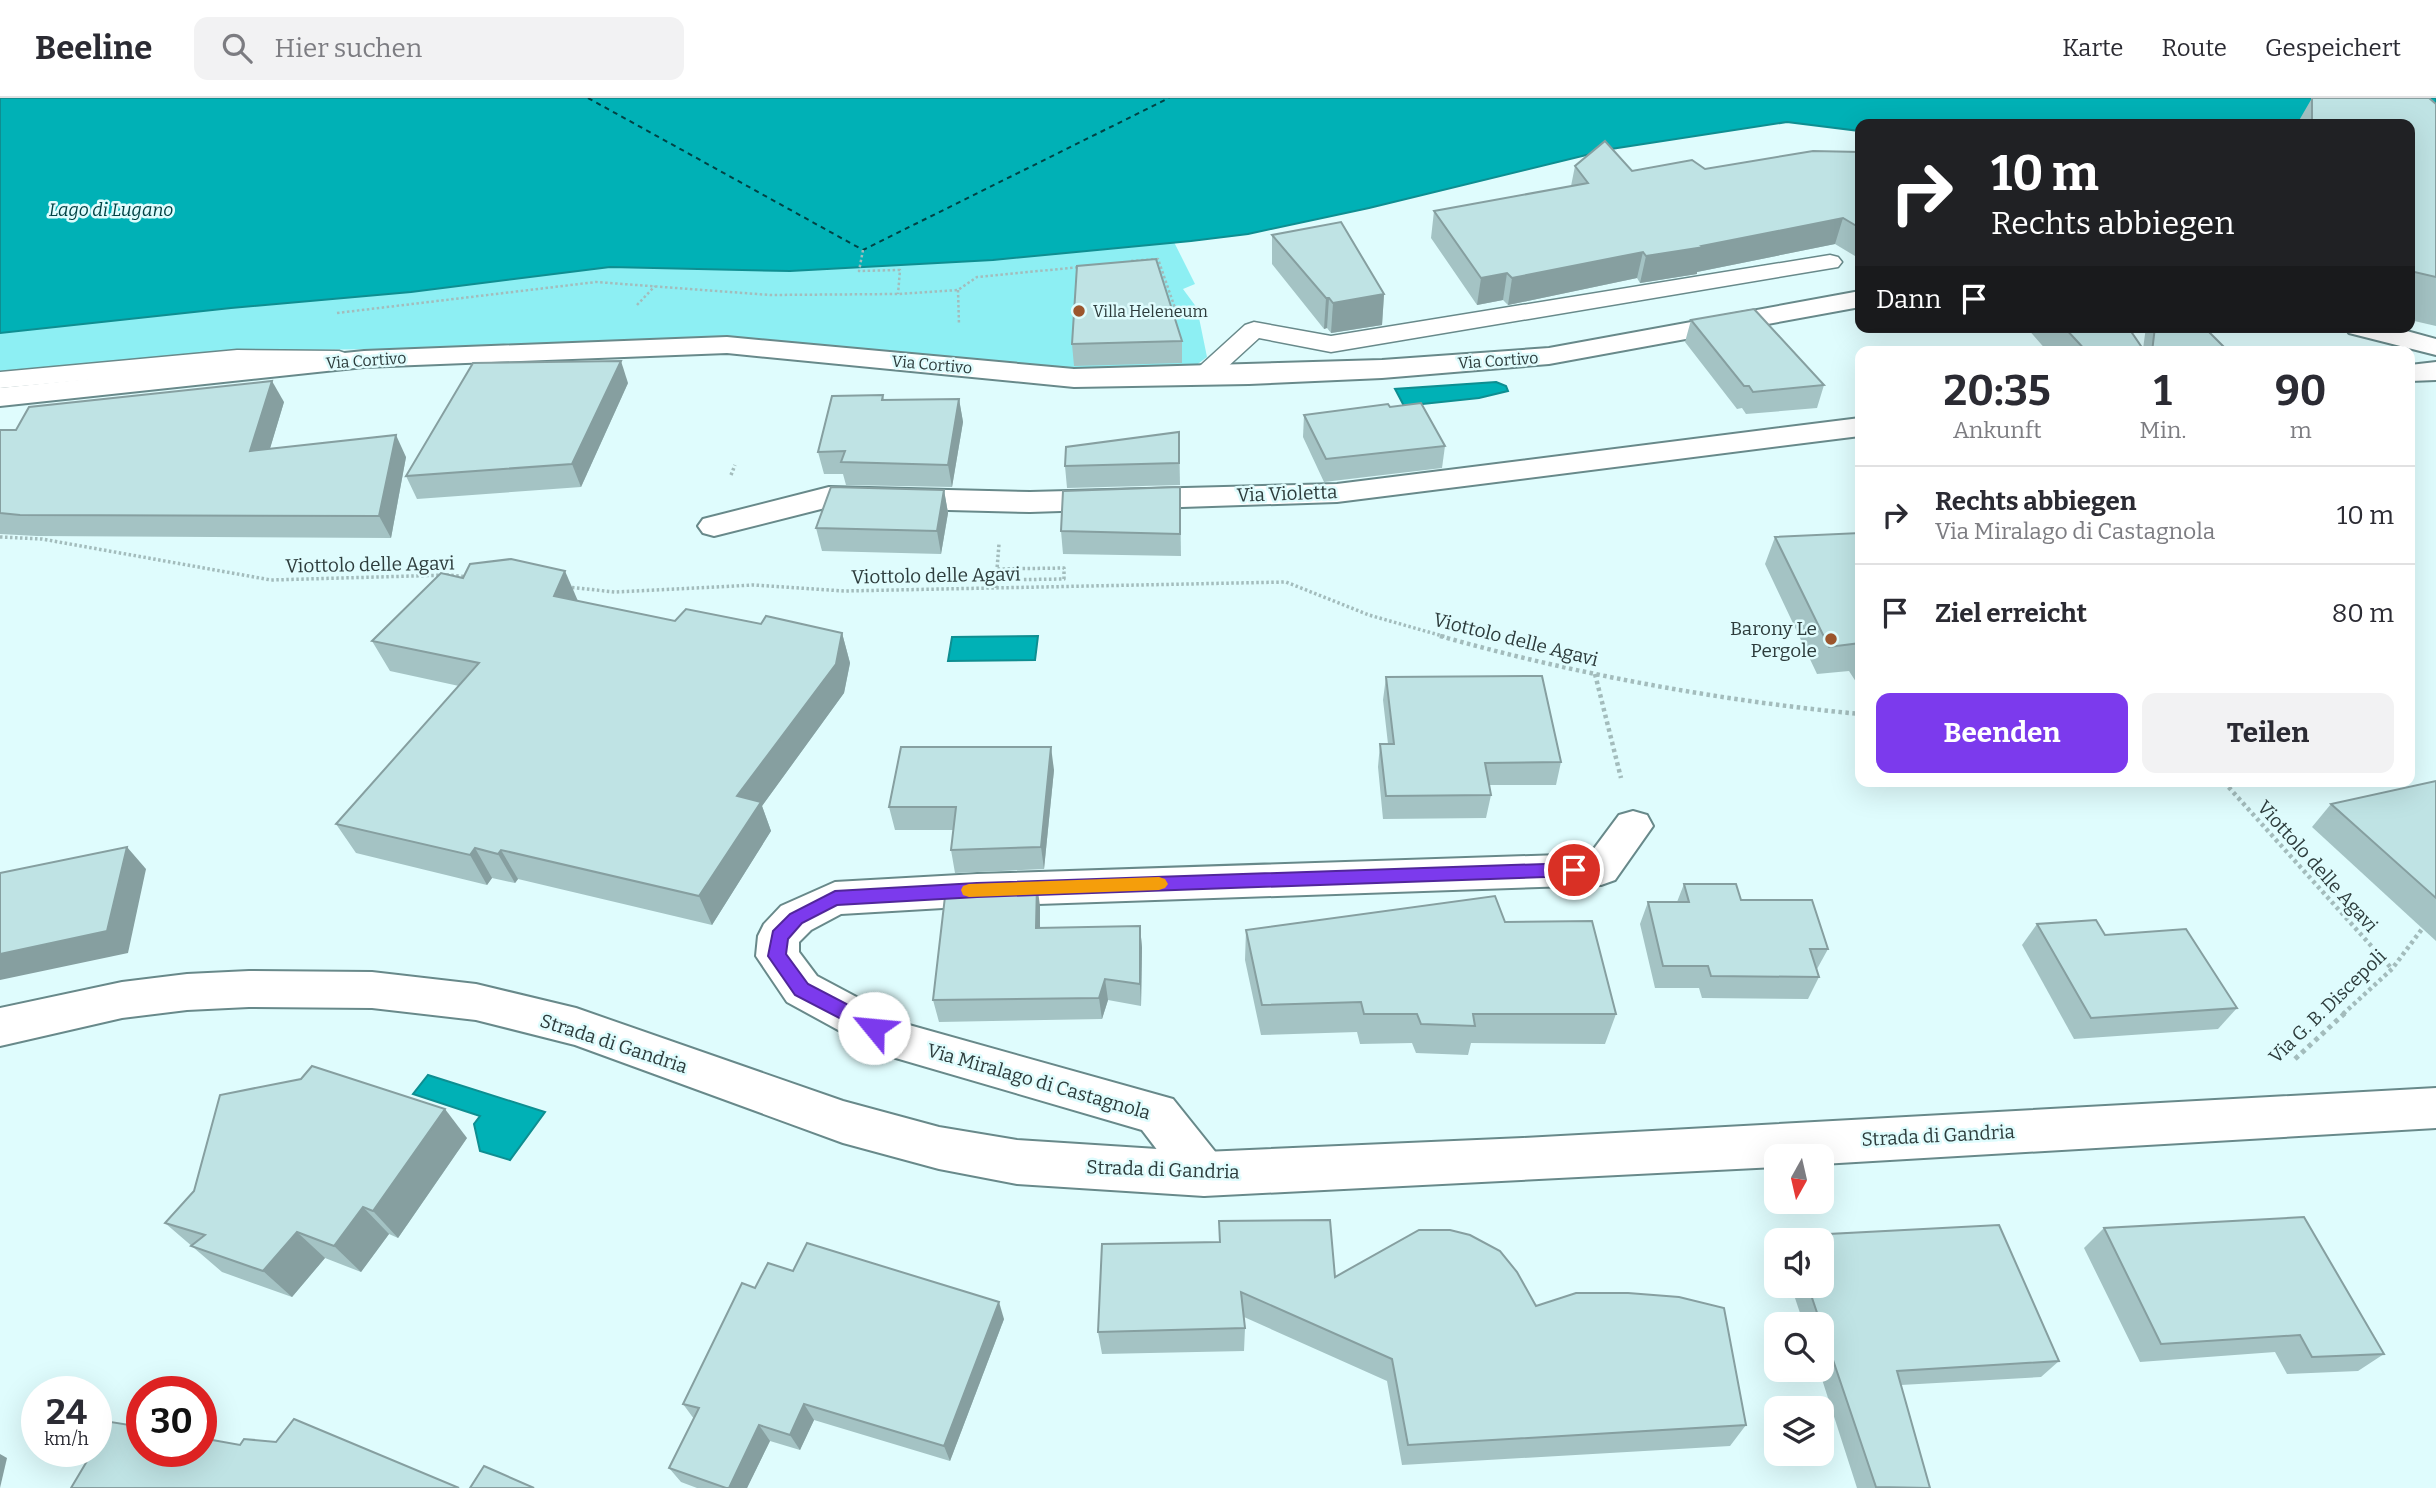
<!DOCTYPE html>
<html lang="de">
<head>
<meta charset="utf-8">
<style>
	:root { --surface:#fff; --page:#f2f2f3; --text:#2b2b33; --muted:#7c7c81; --line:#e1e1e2; --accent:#7c3aed }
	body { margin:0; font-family:Bitter,serif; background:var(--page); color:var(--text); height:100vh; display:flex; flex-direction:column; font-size:26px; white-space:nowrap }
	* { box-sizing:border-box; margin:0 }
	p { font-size:23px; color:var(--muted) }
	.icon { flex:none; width:38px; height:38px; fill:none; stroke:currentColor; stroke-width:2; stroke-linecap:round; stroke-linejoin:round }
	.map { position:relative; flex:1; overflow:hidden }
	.side { position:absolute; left:1855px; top:248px; width:560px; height:441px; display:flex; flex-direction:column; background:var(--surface); border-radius:14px; box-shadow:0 7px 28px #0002 }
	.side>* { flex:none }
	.banner { position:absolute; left:1855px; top:21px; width:560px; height:214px; border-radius:14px; box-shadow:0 7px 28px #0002; background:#202124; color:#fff; overflow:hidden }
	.needle { width:46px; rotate:188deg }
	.buttons { position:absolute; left:1764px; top:1046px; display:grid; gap:14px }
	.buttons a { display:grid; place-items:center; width:70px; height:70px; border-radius:14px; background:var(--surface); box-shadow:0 7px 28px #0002; font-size:35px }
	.speed { position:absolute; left:21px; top:1278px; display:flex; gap:14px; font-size:35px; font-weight:700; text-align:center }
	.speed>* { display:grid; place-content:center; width:91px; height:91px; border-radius:50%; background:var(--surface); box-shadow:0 7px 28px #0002; line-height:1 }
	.speed small { font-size:18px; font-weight:400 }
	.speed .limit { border:10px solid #d22; background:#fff; color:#111 }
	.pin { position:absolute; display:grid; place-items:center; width:60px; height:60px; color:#fff; margin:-30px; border:4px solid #fff; border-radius:50%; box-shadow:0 2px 7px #0007 }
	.me { position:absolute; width:77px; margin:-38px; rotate:298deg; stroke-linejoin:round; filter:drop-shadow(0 0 5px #0008) }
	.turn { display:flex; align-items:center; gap:24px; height:147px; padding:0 21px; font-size:32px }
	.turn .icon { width:91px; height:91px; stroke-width:2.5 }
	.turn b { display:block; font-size:49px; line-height:60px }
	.then { display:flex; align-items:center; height:66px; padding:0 21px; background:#0003; gap:14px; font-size:26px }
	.eta { display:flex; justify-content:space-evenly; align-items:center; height:119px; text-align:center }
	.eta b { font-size:42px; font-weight:700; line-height:49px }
	.primary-button { display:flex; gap:14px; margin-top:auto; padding:14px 21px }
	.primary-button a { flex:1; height:80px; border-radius:14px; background:var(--accent); color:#fff; font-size:28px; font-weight:700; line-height:80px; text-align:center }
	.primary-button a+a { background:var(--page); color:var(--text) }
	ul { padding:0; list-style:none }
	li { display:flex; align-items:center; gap:21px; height:98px; padding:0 21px; border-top:2px solid var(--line) }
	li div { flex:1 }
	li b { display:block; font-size:26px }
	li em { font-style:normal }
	header { display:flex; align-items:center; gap:42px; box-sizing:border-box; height:98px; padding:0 35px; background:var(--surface); border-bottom:2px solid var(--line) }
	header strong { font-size:33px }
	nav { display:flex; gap:38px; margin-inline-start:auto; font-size:24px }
	.search { width:490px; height:63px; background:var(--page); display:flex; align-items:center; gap:18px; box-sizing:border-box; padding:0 24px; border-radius:14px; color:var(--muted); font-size:26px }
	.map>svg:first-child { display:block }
	.green { fill:#8deff3 }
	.water { fill:#00b1b6; stroke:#0e8e91; stroke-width:2 }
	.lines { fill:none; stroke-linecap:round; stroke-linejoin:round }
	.ferry { stroke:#004244; stroke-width:2; stroke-dasharray:5 4.5; stroke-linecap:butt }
	.lane-casing { stroke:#68898a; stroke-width:3 }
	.street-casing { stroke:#68898a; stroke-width:4 }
	.secondary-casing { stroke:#68898a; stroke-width:4 }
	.path-far3 { stroke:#a3bcbc; stroke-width:2.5; stroke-dasharray:2.5 2.5; stroke-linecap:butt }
	.path-far2 { stroke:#a3bcbc; stroke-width:3.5; stroke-dasharray:2.5 2.5; stroke-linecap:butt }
	.path-far1 { stroke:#a3bcbc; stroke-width:4.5; stroke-dasharray:3.5 3.5; stroke-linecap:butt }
	.path { stroke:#a3bcbc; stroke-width:5; stroke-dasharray:4.5 4.5; stroke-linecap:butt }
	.lane { fill:#fff; fill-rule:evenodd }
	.street { fill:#fff; fill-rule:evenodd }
	.secondary { fill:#fff; fill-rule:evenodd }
	.wall { fill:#a4c3c4 }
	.shaded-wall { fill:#869fa0 }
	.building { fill:#bfe3e4; stroke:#869fa0; stroke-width:2 }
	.route { fill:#7c3aed; stroke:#51269a; stroke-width:2 }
	.slow { fill:#f59e0b }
	.poi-dot { fill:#9c562d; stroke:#dffcfd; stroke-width:2.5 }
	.labels { text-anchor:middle; stroke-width:5; stroke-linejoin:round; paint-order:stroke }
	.far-poi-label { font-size:16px; fill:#2d3c3c; stroke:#dffcfd; text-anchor:start }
	.far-street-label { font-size:16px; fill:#2d3c3c; stroke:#dffcfd }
	.far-water-label { font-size:18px; font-style:italic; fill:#004244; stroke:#dffcfd }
	.street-label { font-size:19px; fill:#2d3c3c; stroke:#dffcfd }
	.poi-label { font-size:19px; fill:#2d3c3c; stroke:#dffcfd; text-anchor:end }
</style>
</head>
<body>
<header>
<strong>Beeline</strong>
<div class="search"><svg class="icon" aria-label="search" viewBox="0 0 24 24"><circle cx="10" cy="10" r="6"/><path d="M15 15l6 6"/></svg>Hier suchen</div>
<nav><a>Karte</a><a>Route</a><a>Gespeichert</a></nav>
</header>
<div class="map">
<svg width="2436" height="1390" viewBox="0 0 2436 1390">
	<rect width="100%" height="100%" fill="#dffcfd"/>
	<polygon class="green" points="1174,144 1195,186 1183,191 1197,210 1207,259 1187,274 1076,273 728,242 491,250 287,252 0,274 0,235 231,210 411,194 610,169 790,173 993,162"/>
	<g class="water">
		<polygon points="0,0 2436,0 2436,81 2410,26 1860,26 1860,33 1787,24 1611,51 1369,110 1248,136 1191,143 993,162 790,173 610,169 411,194 231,210 0,235"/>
		<polygon points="1496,284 1506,288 1508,293 1479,300 1404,308 1395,291"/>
		<polygon points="1038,538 1035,562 948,563 952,539"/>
		<polygon points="428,977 545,1014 510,1062 480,1053 474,1026 480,1018 413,996"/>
	</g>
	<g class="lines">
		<polyline class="ferry" points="588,0 863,152 1169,0"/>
		<g class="lane-casing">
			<g id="lane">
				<polygon points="1830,157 1838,159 1842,164 1838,169 1331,254 1259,240 1212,283 1203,285 1194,283 1190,277 1245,227 1254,224 1331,238"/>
				<polygon points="237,252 339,253 348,256 352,261 348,266 339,269 237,268 0,290 0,274"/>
			</g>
		</g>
		<g class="street-casing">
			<g id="street">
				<polygon points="1860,193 1860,209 1549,266 1382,280 1249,286 1074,289 727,255 364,269 0,308 0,290 364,253 727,239 1074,271 1382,262 1549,250"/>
				<polygon points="2345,229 2392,229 2436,241 2436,257 2349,235"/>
				<polygon points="2436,264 2436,282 2410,283 2410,267"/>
				<polygon points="1860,320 1860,338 1337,404 1030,414 829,409 714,438 703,435 698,428 703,421 829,389 1030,394 1337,386"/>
				<polygon points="1633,713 1647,717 1653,728 1615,782 1601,787 977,808 841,816 811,832 799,844 799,854 817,878 909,927 1173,1001 1221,1061 1228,1076 1221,1091 1204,1098 1187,1091 1142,1032 882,956 787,904 756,858 758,838 764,826 781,808 835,784 977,776 1590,756 1619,717"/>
			</g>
		</g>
		<g class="secondary-casing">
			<polygon id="secondary" points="249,873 372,874 476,886 576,910 843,1003 939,1029 1017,1042 1204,1054 1523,1040 2436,990 2436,1030 1822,1066 1822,1059 1776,1059 1776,1069 1204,1098 1017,1086 939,1071 843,1045 575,947 476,922 372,910 249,909 187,912 122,920 0,948 0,910 122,884 187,876"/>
		</g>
		<g class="path-far3">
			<polyline points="863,152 859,173 900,172 898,196"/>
			<polyline points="1131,163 1158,161 1175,210"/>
			<polyline points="958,192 959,227"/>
			<polyline points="637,207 655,188"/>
			<polyline points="337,215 596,184 770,197 898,196 958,192 977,179 1080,169"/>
		</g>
		<g class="path-far2">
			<polyline points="731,377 735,367"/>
			<polyline points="0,439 42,441 271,482 448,477 468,479"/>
			<polyline points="567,489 615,494 754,487 844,493 1286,484 1369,517 1446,539"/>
			<polyline points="996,490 997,482 1064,481 1064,470 997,471 999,446"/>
		</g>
		<g class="path-far1">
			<path d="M1440 538C1574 576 1721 603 1860 616"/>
			<polyline points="1595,576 1621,680"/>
			<polyline points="2224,684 2392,871"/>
			<polyline points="2343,916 2392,871 2425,827"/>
		</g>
		<polyline class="path" points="2295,961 2345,915"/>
		<use href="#lane" class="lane"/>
		<use href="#street" class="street"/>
		<use href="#secondary" class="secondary"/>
	</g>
	<g class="wall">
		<polygon points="2312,0 2429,0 2436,6 2436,228 2410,222 2410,26 2297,26"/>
		<polygon points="1860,54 1860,161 1835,146 1697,174 1697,176 1640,185 1637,180 1508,207 1503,202 1477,207 1431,140 1434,113 1571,88 1575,68 1632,73 1705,71"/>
		<polygon points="1272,137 1384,196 1382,227 1331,235 1327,230 1324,231 1272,166"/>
		<polygon points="1691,222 1824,287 1817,310 1746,316 1742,310 1737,311 1685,244"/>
		<polygon points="2026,229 2128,229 2143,251 2146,229 2204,229 2229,254 2048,254"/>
		<polygon points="1182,243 1182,265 1074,268 1072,246"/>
		<polygon points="628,285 581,389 417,401 406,378"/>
		<polygon points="883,297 884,302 959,301 963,324 952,389 846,387 843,376 824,376 818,354"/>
		<polygon points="284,304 270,350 406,359 391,440 37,438 0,436 0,332 16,332"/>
		<polygon points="1390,309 1445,348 1442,370 1324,384 1303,339 1304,317"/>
		<polygon points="1179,334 1180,387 1067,390 1065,368"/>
		<polygon points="1180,389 1181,458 1063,456 1061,433"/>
		<polygon points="944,392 948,415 941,456 822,453 816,430"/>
		<polygon points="1860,435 1860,587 1858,587 1849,573 1817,576 1765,466 1775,439"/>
		<polygon points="577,503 675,523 761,526 842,535 850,565 844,595 762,708 771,733 712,827 518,781 515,785 492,780 487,787 356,755 336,726 459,588 390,573 372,543"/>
		<polygon points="1386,579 1561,664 1556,687 1489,687 1491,697 1486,720 1383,721 1378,669 1380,646 1388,646 1383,602"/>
		<polygon points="1054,672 1044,771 955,775 951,752 953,732 895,732 889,709"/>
		<polygon points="2436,683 2436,843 2312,729 2331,706"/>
		<polygon points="1684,786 1741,802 1828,851 1817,871 1819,879 1808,901 1702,900 1699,890 1655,890 1640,826 1648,804 1677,804"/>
		<polygon points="1040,808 1040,830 1140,828 1142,850 1141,908 1108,902 1102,921 939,924 933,902"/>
		<polygon points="1505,824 1616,916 1605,946 1471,945 1468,957 1416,955 1412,945 1360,946 1357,934 1261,937 1245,862 1246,832"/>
		<polygon points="2037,826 2105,837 2237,910 2218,931 2074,941 2022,847"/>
		<polygon points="467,1040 398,1140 389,1136 361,1174 325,1160 292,1199 222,1174 165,1125"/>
		<polygon points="1219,1123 1335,1179 1536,1208 1746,1327 1730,1348 1402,1367 1387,1283 1244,1219 1245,1230 1244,1253 1102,1256 1098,1234 1219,1144"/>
		<polygon points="1999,1127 2059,1263 2041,1279 1901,1287 1930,1390 1857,1390 1819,1272 1822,1272 1822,1227 1804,1227 1791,1188 1822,1188 1822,1143 1788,1143 1791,1138"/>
		<polygon points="2104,1130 2384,1256 2358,1273 2287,1276 2275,1254 2140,1264 2084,1150"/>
		<polygon points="793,1173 1004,1221 950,1363 814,1322 800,1352 770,1343 747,1390 697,1390 681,1384 669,1370 694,1321 683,1306 755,1190"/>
	</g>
	<g class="shaded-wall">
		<polygon points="1843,120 1835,146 1697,174 1697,176 1640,185 1646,158"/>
		<polygon points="1643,154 1637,180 1508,207 1512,180"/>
		<polygon points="1507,175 1503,202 1477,207 1481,180"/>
		<polygon points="1384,196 1382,227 1331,235 1333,205"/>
		<polygon points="1326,200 1329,200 1327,230 1324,231"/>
		<polygon points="621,263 628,285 581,389 572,366"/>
		<polygon points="272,283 284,304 263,374 250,353"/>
		<polygon points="959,301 963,324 952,389 948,367"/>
		<polygon points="396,337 406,359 391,440 379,418"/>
		<polygon points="944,392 948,415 941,456 937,433"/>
		<polygon points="565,473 578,503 554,498"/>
		<polygon points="842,535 850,565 844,595 762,708 771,733 712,827 699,798 737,698"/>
		<polygon points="1051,649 1054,672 1044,771 1041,749"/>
		<polygon points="127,749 146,771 128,855 0,882 0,856"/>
		<polygon points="475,750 492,780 487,787 470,757"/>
		<polygon points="501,752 518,781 515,785 498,756"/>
		<polygon points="1037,786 1040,808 1040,851 1036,830"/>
		<polygon points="1140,828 1142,850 1141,908 1140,886"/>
		<polygon points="1105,881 1108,902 1102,921 1099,900"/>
		<polygon points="445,1011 467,1040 398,1140 373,1113"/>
		<polygon points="363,1109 389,1136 361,1174 334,1148"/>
		<polygon points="297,1134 325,1160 292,1199 263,1173"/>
		<polygon points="999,1204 1004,1221 950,1363 944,1348"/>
		<polygon points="804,1306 814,1322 800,1352 790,1337"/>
		<polygon points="759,1327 770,1343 747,1390 729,1390"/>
		<polygon points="0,1356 7,1360 0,1390"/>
	</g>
	<g class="building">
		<polygon points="2312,0 2429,0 2436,6 2436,179 2410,173 2410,26 2312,26"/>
		<polygon points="1605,43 1632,73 1692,62 1705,71 1813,53 1860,54 1860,130 1843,120 1702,148 1704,149 1646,158 1643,154 1512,180 1507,175 1481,180 1434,113 1588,85 1575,68"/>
		<polygon points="1341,124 1384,196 1333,205 1329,200 1326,200 1272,137"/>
		<polygon points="1156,161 1182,243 1072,246 1077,168"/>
		<polygon points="1754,211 1824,287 1753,294 1749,288 1744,288 1691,222"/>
		<polygon points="2064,229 2128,229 2145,254 2087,254"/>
		<polygon points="2155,229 2204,229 2229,254 2152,254"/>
		<polygon points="621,263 572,366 406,378 473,265"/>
		<polygon points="272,283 250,353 396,337 379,418 20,417 0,415 0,332 16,332 29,309"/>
		<polygon points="883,297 882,302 959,301 948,367 841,364 845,353 818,354 832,298"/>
		<polygon points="1421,305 1445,348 1326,361 1304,317 1388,306 1390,309"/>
		<polygon points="1179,334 1179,365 1065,368 1066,349"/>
		<polygon points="831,389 944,392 937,433 816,430"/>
		<polygon points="1180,389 1180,436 1061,433 1063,393"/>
		<polygon points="1860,435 1860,545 1829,549 1775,439"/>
		<polygon points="511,461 565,473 554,498 675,523 686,511 761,526 766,518 842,535 836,566 737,698 761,704 699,798 501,752 498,756 475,750 470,757 336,726 479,565 372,543 441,475 463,480 470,466"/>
		<polygon points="1542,578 1561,664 1485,665 1491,697 1386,698 1380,646 1394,646 1386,579"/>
		<polygon points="901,649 1051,649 1041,749 951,752 956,709 889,709"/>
		<polygon points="2436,683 2436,800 2331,706"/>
		<polygon points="127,749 107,833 0,856 0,775"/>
		<polygon points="1037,786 1036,830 1140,828 1140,886 1105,881 1099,900 933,902 946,790"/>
		<polygon points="1684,786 1736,786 1741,802 1812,802 1828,851 1810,851 1819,879 1711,878 1708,868 1663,868 1648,804 1689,804"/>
		<polygon points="1495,798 1505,824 1592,823 1616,916 1473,916 1475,928 1421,926 1417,916 1364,916 1361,904 1262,907 1246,832"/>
		<polygon points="2096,822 2105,837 2186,831 2237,910 2091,920 2037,826"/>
		<polygon points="312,968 445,1011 373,1113 363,1109 334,1148 297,1134 263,1173 191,1148 205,1137 165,1125 194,1093 220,997 301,981"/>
		<polygon points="2304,1119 2384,1256 2312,1259 2300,1237 2161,1246 2104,1130"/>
		<polygon points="1330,1122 1335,1179 1419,1132 1450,1132 1470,1137 1500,1153 1517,1174 1536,1208 1576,1195 1628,1195 1679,1199 1724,1210 1746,1327 1408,1347 1392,1261 1241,1194 1245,1230 1098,1234 1102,1146 1220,1144 1219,1123"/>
		<polygon points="1999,1127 2059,1263 1897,1273 1930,1390 1876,1389 1808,1188 1822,1188 1822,1143 1793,1143 1791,1138"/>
		<polygon points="807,1145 999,1204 944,1348 804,1306 790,1337 759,1327 729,1390 726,1390 669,1370 699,1310 683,1306 742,1185 755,1190 768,1165 793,1173"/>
		<polygon points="294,1321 459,1390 71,1390 93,1353 96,1353 96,1348 111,1324 142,1329 142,1353 201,1353 201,1340 240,1347 244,1341 276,1344"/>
		<polygon points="484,1368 534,1390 470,1390"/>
	</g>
	<polygon class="route" points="1574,765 1580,767 1582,772 1580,776 1574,778 977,799 837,807 802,825 788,841 786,856 808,886 881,924 883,930 881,935 874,938 795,897 768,858 773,833 790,816 835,793 977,785"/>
	<polygon class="slow" points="1159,779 1165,781 1168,786 1165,790 1159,792 969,799 963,797 961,792 963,788 969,786"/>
	<g class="poi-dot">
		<circle cx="1079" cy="213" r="7"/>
		<circle cx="1831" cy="541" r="7"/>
	</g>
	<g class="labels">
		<g class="far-poi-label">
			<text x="1093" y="219">Villa Heleneum</text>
		</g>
		<g class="far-street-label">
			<text transform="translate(366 262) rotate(-4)" y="6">Via Cortivo</text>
			<text transform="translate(1498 262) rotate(-4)" y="6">Via Cortivo</text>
			<text transform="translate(932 266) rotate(5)" y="6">Via Cortivo</text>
		</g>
		<g class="far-water-label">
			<text x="111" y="118">Lago di Lugano</text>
		</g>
		<g class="street-label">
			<text transform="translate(1287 395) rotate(-2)" y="7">Via Violetta</text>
			<text transform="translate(370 466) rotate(-1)" y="7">Viottolo delle Agavi</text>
			<text transform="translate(936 477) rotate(-1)" y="7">Viottolo delle Agavi</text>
			<text transform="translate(1516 541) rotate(14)" y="7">Viottolo delle Agavi</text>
			<text transform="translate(2318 768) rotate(48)" y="7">Viottolo delle Agavi</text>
			<text transform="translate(2327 908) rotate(-44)" y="7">Via G. B. Discepoli</text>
			<text transform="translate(614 945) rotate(18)" y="7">Strada di Gandria</text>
			<text transform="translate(1039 983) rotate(16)" y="7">Via Miralago di Castagnola</text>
			<text transform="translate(1938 1037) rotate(-3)" y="7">Strada di Gandria</text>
			<text transform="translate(1163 1071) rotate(2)" y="7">Strada di Gandria</text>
		</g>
		<g class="poi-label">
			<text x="1817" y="537">Barony Le<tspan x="1817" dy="22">Pergole</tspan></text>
		</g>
	</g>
</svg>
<div class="buttons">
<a><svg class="needle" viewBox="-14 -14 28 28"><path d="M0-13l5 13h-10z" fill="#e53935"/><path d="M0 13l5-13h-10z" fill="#7c7c81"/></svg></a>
<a><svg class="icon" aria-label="sound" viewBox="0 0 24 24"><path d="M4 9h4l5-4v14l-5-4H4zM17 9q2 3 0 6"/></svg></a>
<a><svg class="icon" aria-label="search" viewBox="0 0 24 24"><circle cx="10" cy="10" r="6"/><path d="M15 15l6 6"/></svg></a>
<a><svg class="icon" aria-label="layers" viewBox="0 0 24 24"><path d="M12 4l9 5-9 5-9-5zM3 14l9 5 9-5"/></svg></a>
</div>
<div class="speed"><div>24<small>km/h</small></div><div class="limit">30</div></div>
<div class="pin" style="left:1574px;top:772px;background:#d93025"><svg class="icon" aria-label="arrive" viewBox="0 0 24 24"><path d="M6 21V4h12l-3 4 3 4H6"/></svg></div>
<svg class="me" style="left:874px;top:930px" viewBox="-20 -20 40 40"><circle r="19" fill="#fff"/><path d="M0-13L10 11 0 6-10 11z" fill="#7c3aed"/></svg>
<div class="banner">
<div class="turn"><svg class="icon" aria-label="right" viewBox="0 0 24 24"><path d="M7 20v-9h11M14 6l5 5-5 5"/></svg><div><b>10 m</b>Rechts abbiegen</div></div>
<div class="then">Dann<svg class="icon" aria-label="arrive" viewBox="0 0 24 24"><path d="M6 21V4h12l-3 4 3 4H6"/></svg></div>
</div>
<section class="side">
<div class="eta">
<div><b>20:35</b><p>Ankunft</p></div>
<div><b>1</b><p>Min.</p></div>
<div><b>90</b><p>m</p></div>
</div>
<ul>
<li><svg class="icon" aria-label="right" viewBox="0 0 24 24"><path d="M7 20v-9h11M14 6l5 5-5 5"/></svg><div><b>Rechts abbiegen</b><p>Via Miralago di Castagnola</p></div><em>10 m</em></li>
<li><svg class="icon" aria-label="arrive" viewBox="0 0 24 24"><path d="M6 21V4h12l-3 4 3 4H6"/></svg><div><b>Ziel erreicht</b></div><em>80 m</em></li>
</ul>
<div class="primary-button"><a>Beenden</a><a>Teilen</a></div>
</section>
</div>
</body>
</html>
